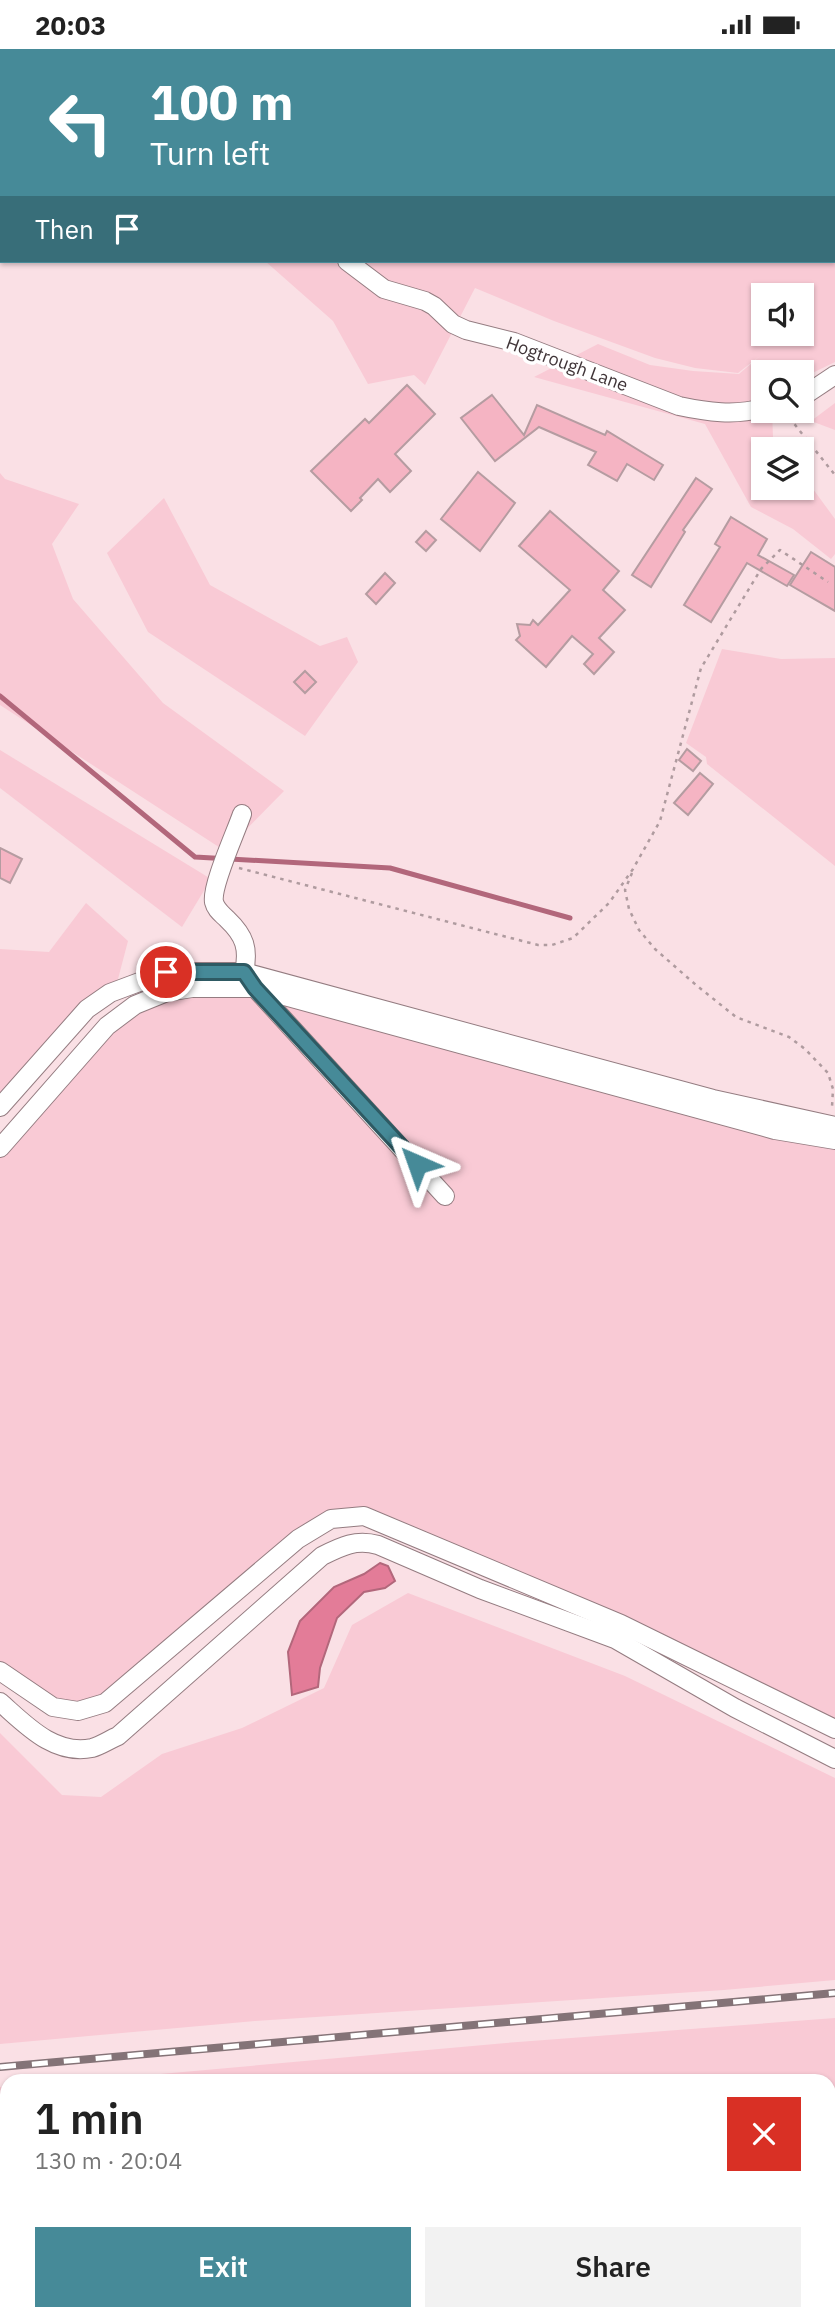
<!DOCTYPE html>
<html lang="en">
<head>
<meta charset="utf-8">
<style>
	:root { --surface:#fff; --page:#f2f2f2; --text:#222; --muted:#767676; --accent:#468a98 }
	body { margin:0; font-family:"IBM Plex Sans",sans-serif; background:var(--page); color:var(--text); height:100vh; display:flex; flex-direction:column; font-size:26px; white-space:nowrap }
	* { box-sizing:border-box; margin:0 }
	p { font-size:23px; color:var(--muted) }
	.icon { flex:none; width:38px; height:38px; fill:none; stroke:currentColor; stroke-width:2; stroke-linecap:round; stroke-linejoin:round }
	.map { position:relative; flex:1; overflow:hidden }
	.panel { position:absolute; left:0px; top:2025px; width:836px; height:247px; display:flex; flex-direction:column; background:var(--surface); border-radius:21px 21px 0 0; box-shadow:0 2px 5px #0004 }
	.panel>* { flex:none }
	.hud { position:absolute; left:0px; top:0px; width:836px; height:214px; box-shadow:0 2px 5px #0004; background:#468a98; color:#fff; overflow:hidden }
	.buttons { position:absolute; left:751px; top:234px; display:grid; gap:14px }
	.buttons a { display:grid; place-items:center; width:63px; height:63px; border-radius:0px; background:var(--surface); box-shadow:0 2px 5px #0004; font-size:35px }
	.pin { position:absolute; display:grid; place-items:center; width:60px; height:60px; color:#fff; margin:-30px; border:4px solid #fff; border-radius:50%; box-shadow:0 2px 7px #0007 }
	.me { position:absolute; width:77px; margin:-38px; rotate:317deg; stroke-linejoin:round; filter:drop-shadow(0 0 5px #0008) }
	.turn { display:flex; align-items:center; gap:24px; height:147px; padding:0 35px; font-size:32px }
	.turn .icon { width:91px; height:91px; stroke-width:2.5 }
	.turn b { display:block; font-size:49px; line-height:60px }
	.then { display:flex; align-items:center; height:66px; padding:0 35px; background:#0003; gap:14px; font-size:26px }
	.round { display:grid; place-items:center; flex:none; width:74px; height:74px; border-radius:0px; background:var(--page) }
	.headline { display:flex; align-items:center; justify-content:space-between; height:119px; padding:0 35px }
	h1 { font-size:42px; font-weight:600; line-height:52px }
	.button { display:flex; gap:14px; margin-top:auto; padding:14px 35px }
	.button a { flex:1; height:80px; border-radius:0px; background:var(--accent); color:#fff; font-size:28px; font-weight:600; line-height:80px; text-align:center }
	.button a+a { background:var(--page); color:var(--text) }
	.status { display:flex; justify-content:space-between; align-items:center; height:49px; padding:0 35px; background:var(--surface); direction:ltr }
	.status svg { height:19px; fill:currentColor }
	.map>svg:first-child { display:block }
	.green { fill:#f9cad5; fill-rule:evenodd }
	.water { fill:#e37c98; stroke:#b2677b; stroke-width:2 }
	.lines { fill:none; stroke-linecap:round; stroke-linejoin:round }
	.stream { stroke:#b2677b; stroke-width:5 }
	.building { fill:#f5b4c3; stroke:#b59ca1; stroke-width:2 }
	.minor-casing { stroke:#947c81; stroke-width:20 }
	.path { stroke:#af9b9f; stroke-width:2.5; stroke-dasharray:3.5 5; stroke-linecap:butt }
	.minor { stroke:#fff; stroke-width:18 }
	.rail-casing { stroke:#847377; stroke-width:8 }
	.rail { stroke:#fff; stroke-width:5; stroke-dasharray:16; stroke-linecap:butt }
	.route-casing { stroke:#2e5a63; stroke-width:18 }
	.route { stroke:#468a98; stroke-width:12 }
	.labels { text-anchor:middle; stroke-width:7; stroke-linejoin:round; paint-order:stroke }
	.street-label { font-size:18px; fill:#403538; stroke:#fff }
</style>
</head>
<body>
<div class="status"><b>20:03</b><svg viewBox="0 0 49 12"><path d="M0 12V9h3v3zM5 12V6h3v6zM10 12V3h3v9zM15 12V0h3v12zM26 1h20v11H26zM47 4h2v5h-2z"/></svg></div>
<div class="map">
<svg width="835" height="2271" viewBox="0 0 835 2271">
	<rect width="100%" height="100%" fill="#fae0e5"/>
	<g class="green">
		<path d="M446 0H835V313L802 329V324H763V362H772L773 388 783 401H763V439H802V425L835 470V505L831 510 793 480 751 458 705 375 534 328 598 295 650 316 693 322 739 325 760 307 738 324 695 319 655 309 554 272 475 239 425 336 414 326 368 335 333 272 265 212H835V2ZM763 247H802V285H763Z"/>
		<polygon points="835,354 835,381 811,372"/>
		<polygon points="0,424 5,430 79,455 52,495 73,550 163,654 284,742 225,802 0,656"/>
		<polygon points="164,449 210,536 320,597 347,588 358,613 305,687 148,583 107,504"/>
		<polygon points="722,600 781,610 835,609 835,817 707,715 706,708 686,694"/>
		<polygon points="0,701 211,830 182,878 0,739"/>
		<polygon points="86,854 128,892 118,930 0,1064 0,900 49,903"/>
		<polygon points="235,943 835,1097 835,1678 397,1470 364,1460 330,1465 104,1647 77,1656 56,1653 0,1614 0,1105 110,980 138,959 172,948"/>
		<polygon points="408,1544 625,1627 835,1729 835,1931 724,1941 255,1972 0,1995 0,1684 62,1746 101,1748 162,1705 242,1679 324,1639 352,1576"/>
		<polygon points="835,1969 835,2271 377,2271 382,2264 830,2264 830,2032 82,2032 506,1994"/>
		<polygon points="7,2037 7,2085 0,2085 0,2038"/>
	</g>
	<polygon class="water" points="380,1514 388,1517 395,1532 385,1539 364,1543 337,1569 320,1619 318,1638 292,1646 288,1603 300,1572 334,1538 364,1525"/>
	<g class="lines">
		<polyline class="stream" points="0,647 195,808 390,819 570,869"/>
	</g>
	<g class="building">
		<polygon points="407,336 435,365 395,405 411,422 390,443 378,430 360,449 362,451 351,462 311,422 365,370 369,374"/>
		<polygon points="492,346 524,386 537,356 605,386 607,382 663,416 654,431 627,415 617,432 588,416 596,403 539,378 495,412 461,369"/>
		<polygon points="478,423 515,454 480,502 441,470"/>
		<polygon points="696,429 712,440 683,481 685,483 651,538 632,526"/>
		<polygon points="550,462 619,522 603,541 625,561 599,589 614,603 594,625 584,615 593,605 572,587 546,618 516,591 520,587 517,575 530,576 533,571 538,576 570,541 519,497"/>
		<polygon points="731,468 767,490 758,506 794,526 787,537 747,514 711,573 684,556 720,498 715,495"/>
		<polygon points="426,482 436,491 426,502 416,493"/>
		<polygon points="811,503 835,518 835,562 790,536"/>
		<polygon points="385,524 395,534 376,555 366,545"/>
		<polygon points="305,622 316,633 305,644 294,633"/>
		<polygon points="687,700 701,712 693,722 679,711"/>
		<polygon points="700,724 713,735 688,766 674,754"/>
		<polygon points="0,799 22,810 10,834 0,829"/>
		<polygon points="0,2248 7,2254 7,2264 18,2264 25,2271 0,2271"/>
	</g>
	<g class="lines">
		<g class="minor-casing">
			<g id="minor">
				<polyline points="301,0 301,2"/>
				<polyline points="93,2 94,0"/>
				<polyline points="0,131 2,128"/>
				<path d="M347 212 384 240 425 252 434 257 453 275 466 281 514 293 679 357C707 363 735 367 763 359"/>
				<polyline points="802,348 835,326"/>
				<path d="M242 765C236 783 211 837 214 853 216 861 221 864 227 870 245 887 249 900 244 923L255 939 445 1147"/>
				<polyline points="0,1058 87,960 110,944 166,923 244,923 713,1050 835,1077"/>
				<polyline points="0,1099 107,977 135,956 167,943 192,939 255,939 775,1081 835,1091"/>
				<polyline points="0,1622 53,1658 78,1662 105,1654 298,1490 331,1470 364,1467 621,1575 835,1680"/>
				<path d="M0 1653C25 1675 54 1707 92 1699 100 1697 109 1691 118 1687L322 1507C342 1497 356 1490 378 1496L480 1540 615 1590 735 1659 835 1710"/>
				<polyline points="0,2204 7,2211"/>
				<polyline points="64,2264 71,2271"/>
				<polyline points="145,2271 148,2264"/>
			</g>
		</g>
		<g class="path">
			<polyline points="467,2 469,0"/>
			<polyline points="0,31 2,32"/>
			<polyline points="784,362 835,426"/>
			<polyline points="239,819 538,896 552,896 573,889 609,854 633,820 660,772 701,619 761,520 780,501 828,533"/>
			<polyline points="632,824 625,841 629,860 639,881 655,900 696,936 736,968 789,988 805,1000 828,1024 833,1040 832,1058"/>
		</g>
		<use href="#minor" class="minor"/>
		<g class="rail-casing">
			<polyline id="rail" points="0,2018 835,1944"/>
		</g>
		<use href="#rail" class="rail"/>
	</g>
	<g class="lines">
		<g class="route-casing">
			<polyline id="route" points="166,923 244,923 255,939 417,1115"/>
		</g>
		<use href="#route" class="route"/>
	</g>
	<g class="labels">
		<g class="street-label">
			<text transform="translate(567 315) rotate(20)" y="6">Hogtrough Lane</text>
		</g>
	</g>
</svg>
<div class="buttons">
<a><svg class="icon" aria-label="sound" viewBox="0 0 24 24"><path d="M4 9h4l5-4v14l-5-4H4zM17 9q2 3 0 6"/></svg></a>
<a><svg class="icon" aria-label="search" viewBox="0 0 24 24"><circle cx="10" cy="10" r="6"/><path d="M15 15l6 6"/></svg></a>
<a><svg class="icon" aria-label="layers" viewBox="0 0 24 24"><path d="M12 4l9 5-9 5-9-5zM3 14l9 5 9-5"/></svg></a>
</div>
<div class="pin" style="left:166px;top:923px;background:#d93025"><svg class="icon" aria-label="arrive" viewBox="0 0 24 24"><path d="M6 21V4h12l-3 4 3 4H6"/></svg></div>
<svg class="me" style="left:417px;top:1115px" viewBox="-20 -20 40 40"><path d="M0-17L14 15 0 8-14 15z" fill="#468a98" stroke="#fff" stroke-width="4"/></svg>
<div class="hud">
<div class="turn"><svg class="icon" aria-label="left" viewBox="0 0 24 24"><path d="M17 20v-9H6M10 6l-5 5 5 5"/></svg><div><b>100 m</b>Turn left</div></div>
<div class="then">Then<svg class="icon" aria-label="arrive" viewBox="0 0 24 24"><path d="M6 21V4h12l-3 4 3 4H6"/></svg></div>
</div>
<section class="panel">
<div class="headline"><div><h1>1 min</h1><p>130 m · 20:04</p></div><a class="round" style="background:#d93025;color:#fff"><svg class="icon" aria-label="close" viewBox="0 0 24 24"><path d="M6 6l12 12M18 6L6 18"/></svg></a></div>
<div class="button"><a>Exit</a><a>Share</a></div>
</section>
</div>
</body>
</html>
